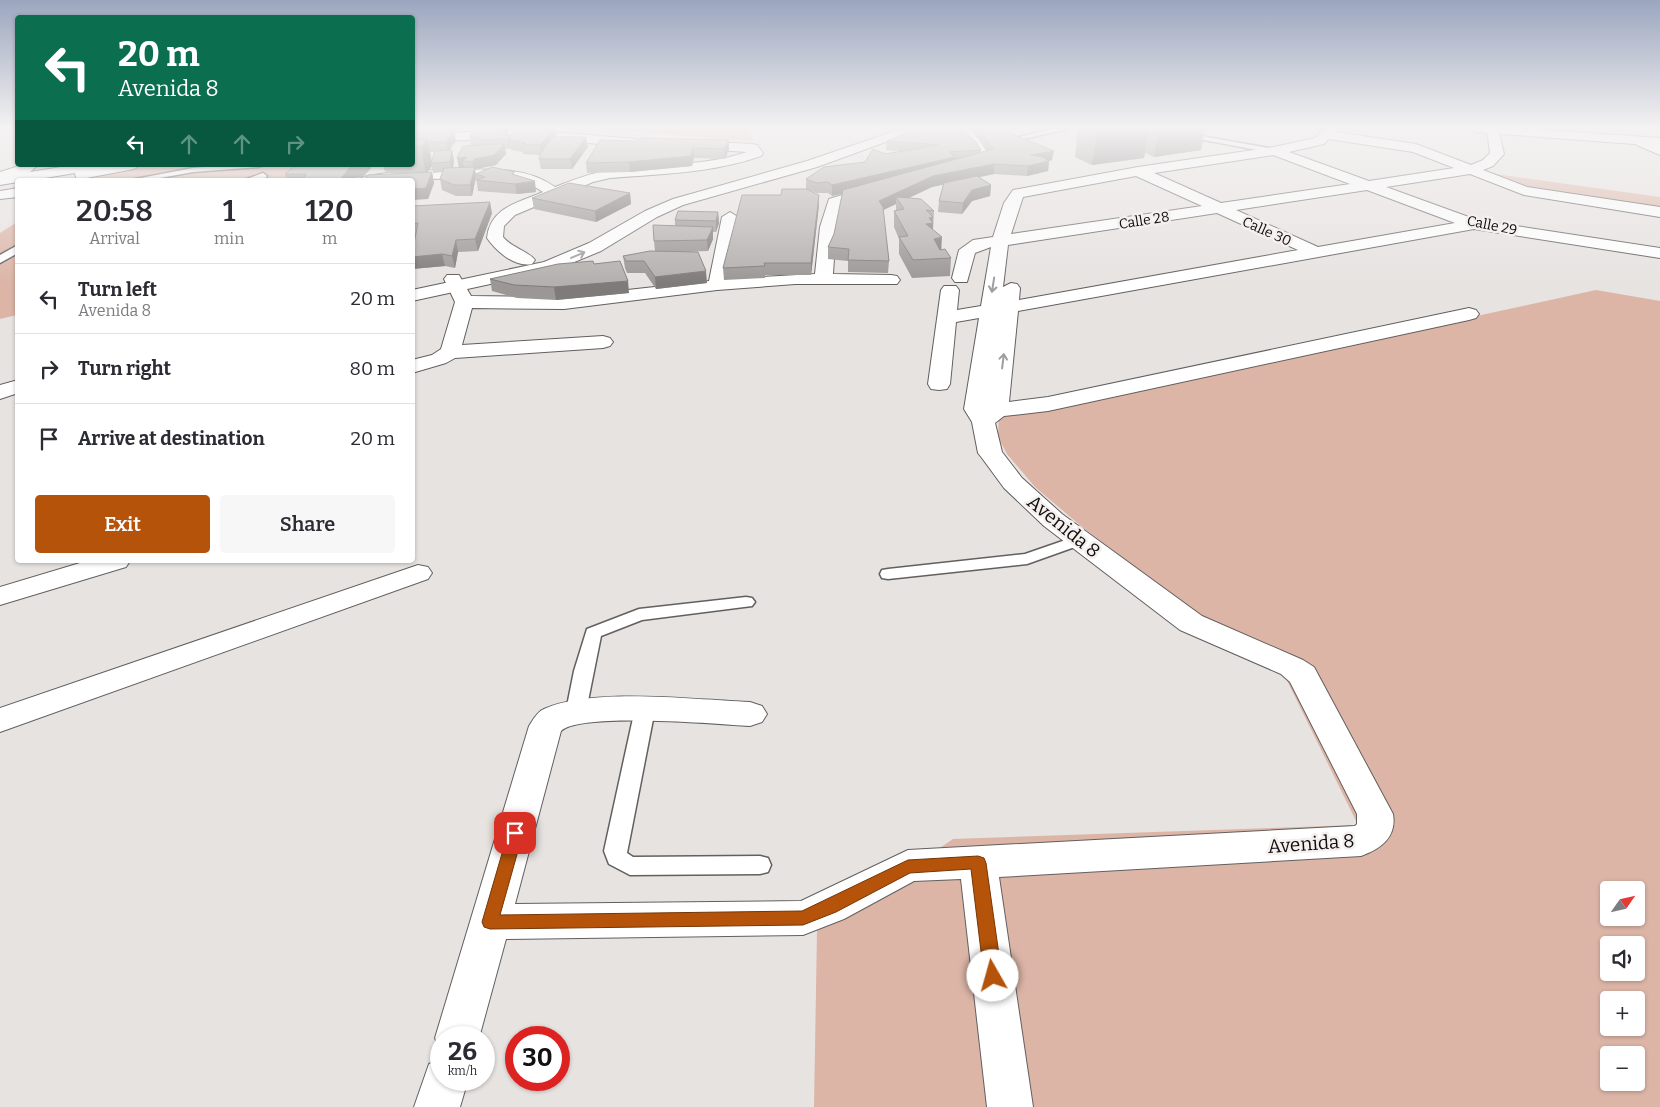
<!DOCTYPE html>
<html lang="en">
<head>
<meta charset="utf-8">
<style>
	:root { --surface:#fff; --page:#f7f7f7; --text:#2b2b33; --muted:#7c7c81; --line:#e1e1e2; --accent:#b45309 }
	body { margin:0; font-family:Bitter,serif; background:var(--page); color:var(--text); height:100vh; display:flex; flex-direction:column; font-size:19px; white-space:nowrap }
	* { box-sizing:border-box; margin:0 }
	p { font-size:16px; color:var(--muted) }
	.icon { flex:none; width:28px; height:28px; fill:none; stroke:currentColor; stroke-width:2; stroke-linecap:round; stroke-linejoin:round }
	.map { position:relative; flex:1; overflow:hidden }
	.side { position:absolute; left:15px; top:178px; width:400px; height:385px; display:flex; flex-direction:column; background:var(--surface); border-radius:5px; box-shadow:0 1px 4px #0004 }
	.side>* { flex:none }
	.guide { position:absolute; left:15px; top:15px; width:400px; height:152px; border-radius:5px; box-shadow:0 1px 4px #0004; background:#0b6e4f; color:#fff; overflow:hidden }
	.needle { width:32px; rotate:56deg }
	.buttons { position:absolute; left:1600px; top:881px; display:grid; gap:10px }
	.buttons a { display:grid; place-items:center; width:45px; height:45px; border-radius:5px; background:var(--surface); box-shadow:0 1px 4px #0004; font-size:25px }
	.speed { position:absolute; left:430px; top:1026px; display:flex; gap:10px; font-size:25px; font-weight:700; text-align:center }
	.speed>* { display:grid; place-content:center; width:65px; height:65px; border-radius:50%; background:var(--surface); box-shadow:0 1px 4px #0004; line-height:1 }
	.speed small { font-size:12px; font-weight:400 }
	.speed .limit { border:8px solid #d22; background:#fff; color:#111 }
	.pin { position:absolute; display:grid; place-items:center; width:42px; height:42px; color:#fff; margin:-21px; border-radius:10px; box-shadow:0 2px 8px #0006 }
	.me { position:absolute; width:55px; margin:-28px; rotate:353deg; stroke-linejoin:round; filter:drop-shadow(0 0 4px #0008) }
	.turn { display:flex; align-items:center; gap:18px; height:105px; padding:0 20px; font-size:22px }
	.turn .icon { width:65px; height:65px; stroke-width:2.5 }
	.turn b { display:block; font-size:35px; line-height:42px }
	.lanes { display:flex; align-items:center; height:48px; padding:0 20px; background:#0003; justify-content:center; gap:25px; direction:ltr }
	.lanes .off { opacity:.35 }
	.eta { display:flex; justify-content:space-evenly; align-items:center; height:85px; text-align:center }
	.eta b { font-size:30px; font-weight:600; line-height:35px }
	.button { display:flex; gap:10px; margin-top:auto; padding:10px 20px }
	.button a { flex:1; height:58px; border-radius:5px; background:var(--accent); color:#fff; font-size:20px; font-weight:600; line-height:58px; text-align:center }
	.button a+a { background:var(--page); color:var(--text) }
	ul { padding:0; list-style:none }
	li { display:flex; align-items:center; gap:15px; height:70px; padding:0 20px; border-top:1px solid var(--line) }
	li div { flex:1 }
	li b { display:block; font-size:19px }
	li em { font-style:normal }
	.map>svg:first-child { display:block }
	.green { fill:#dcb5a7; fill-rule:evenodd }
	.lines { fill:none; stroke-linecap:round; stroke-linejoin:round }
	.lane-casing { stroke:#635f5e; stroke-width:3 }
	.street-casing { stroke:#635f5e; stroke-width:2 }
	.secondary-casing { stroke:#635f5e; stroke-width:2 }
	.primary-casing { stroke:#635f5e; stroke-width:2 }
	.lane { fill:#fff; fill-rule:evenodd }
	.street { fill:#fff; fill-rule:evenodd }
	.secondary { fill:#fff; fill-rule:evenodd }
	.primary { fill:#fff; fill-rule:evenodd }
	.wall { fill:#9b9796; fill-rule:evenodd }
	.shaded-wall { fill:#7e7b7a }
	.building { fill:#b4b0ae; stroke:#7e7b7a }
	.oneway { stroke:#9f9e9e }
	.route { fill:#b45309; stroke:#753606 }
	.labels { text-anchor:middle; stroke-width:5; stroke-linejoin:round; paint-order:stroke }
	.far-street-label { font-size:14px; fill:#0e0d0c; stroke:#f5f0ef }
	.near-street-label { font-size:19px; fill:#0e0d0c; stroke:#f5f0ef }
</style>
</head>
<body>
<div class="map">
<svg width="1660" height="1107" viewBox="0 0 1660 1107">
	<rect width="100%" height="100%" fill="#e7e3e1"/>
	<g class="green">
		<polygon points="591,128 746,128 753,137 751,141"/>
		<polygon points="153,165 301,165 285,180 80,180"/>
		<polygon points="1481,172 1660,197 1660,210 1525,190"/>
		<polygon points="17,222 17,315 0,319 0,233"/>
		<path d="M1596 290 1660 301V1107H814L817 931 953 839 1358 825 1271 648 1199 615 1081 526 1035 487 1007 454 998 437 999 414 1047 410ZM1609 890H1636V918H1609ZM1609 945H1636V972H1609ZM1609 1000H1636V1028H1609ZM1609 1055H1636V1082H1609Z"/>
	</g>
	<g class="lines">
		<g class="lane-casing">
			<g id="lane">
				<polygon points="1056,128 1068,129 1019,140 1015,138"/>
				<polygon points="1190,134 1274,149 1278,151 1274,153 1193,138 1189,136"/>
				<polygon points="226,165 263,165 259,167 193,172 149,180 130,180 193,168"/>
				<polygon points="263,173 267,176 264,180 244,180"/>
				<polygon points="18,245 18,253 0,263 0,255"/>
				<polygon points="1080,535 1086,537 1088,540 1086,543 1027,564 888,579 882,578 880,574 882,570 888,569 1025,554"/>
				<polygon points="746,597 752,598 755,602 752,606 642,620 601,636 586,711 583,716 576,718 569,716 566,711 574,671 587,629 639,609"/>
				<polygon points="645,702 652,704 655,709 627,853 633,857 760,856 768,858 771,865 768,872 760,874 630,875 609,864 604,851 635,709 638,704"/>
			</g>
		</g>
		<g class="street-casing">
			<g id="street">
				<path d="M957 128H970L992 157C985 166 962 174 951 171L949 168 951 165 977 156Z"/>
				<path d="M1325 128H1339L1336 132 1416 144 1471 165 1483 160 1490 153 1487 130 1498 128 1504 154 1493 166 1483 170 1527 187 1660 207V217L1524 195 1470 174 1386 187 1477 220 1660 248V258L1474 229 1018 311 1009 402 1048 397 1469 308 1476 310 1479 314 1476 318 1469 320 1048 411 1004 416 995 423 1002 452 1022 478 1062 514 1202 616 1303 660 1314 667 1393 814C1397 837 1381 849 1361 856L999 877 1033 1107H987L961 879 914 881 844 919 803 935 506 939 479 1038H441V1053L435 1038 529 726C533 720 537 712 544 709 593 687 695 700 750 702L762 706 767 714 762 722 750 726C718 724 580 712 561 731L515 904 801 901 908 850 1355 826 1357 824V814L1290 682 1281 674 1180 630 1044 526 1004 488 982 458 978 453 972 422 964 409 979 318 956 322 950 384 947 389 939 390 931 389 928 384 941 290 944 286H956L959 290 957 310 981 306 991 247 975 253 967 282H955L952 278 959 250 973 240 993 237 1004 203 1013 190 1138 167 1274 147 1315 138ZM1329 139 1413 152 1454 168 1369 181 1289 152 1324 144ZM1273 155 1350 184 1221 203 1154 173ZM1136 176 1202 206 1011 234 1023 197ZM1367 190 1455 223 1318 247 1236 210ZM1217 213 1298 250 1019 300 1020 288 1017 284 1011 283 1003 287 1008 245Z"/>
				<polygon points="525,130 637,139 644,143 637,147 525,138 412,142 412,134"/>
				<polygon points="1642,138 1660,146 1660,155 1637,145 1635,142"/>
				<path d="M692 141 752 144 757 145 763 153 761 156C713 173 660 174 610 178L593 182 515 215 504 226 503 237C512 248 527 250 535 260L532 264C515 268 496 251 487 238 490 207 518 203 543 192 528 181 512 179 493 178L359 180C367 169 493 168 512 171 528 173 542 178 555 187 573 180 591 173 610 170 655 163 703 167 747 152L687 148 685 145Z"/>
				<polygon points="22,165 38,165 30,172 0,180 0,172"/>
				<polygon points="878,184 883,185 885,188 883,191 841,204 836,227 833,274 891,275 897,276 900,280 897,284 795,284 717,290 564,309 472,308 462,345 603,336 610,338 613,342 610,346 603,348 455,358 446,363 412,373 412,360 432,355 441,349 455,302 444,279 447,275 459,275 471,296 564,297 709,281 722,217 730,212 738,217 727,279 815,274 820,227 829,199"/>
				<polygon points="18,188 18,197 0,199 0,191"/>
				<polygon points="90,560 130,561 126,567 0,605 0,587"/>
				<polygon points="418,565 428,567 432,573 428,579 0,732 0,708"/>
				<polygon points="441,1059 441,1080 468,1080 460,1107 414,1107 429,1064"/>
			</g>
		</g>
		<g class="secondary-casing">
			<g id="secondary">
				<polygon points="904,128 924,128 817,167 683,205 657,217 601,251 555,270 412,301 412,290 544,262 589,243 645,211 673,199 807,161"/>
				<polygon points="18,380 18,393 0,399 0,385"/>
			</g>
		</g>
		<g class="primary-casing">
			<g id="primary">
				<polygon points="1469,128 1520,128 1660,138 1660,146 1475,132"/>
				<polygon points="73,165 141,165 134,169 81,179 76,178 75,173 33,180 18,180 18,182 0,185 0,177"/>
			</g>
		</g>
		<use href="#lane" class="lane"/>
		<use href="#street" class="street"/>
		<use href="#secondary" class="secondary"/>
		<use href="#primary" class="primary"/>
	</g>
	<g class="wall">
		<path d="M555 128 557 137 588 147 572 169H541L539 159 540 155 523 154V152L511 150 510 147 509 149H505L506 154 496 165 476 169 475 170 476 174 516 175 536 192 517 194 478 191 476 177 472 196H456L442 190 440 179 443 172 433 173 432 166 427 173 432 172 434 183 428 199 398 174 388 173 384 170 383 165H412V132L454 131 456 141 449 150 454 160 453 168H458L471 146 470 137 507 129 508 135 510 137ZM430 152H435L432 161Z"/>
		<polygon points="917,128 981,150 981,153 986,151 972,128 978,128 1052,160 1049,161 1048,171 1027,176 994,174 979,177 991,185 990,196 972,201 962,214 938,212 939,201 943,184 932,187 909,198 934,211 933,230 941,250 951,258 950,276 912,278 899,254 899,239 894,227 894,211 896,210 896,204 883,210 889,261 888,273 848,272 848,261 828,259 828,247 834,234 842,194 832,196 828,193 817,193 806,189 806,179 865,162 885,154 900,151 886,150 887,141"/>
		<polygon points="1078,128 1205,128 1201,150 1154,157 1145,153 1144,158 1092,165 1075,157"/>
		<polygon points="600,140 729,149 725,159 694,158 692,166 630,172 587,173 586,163"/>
		<polygon points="371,168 363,177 353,178 351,180 287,180 285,174"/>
		<polygon points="630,193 631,204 596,222 534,209 532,198"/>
		<polygon points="819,195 819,205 811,275 765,275 765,278 724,280 723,268"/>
		<polygon points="412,206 492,213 478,251 458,252 455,268 445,266 412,269 412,243 414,243 415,235 412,235"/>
		<polygon points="718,212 719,223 716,232 713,232 713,239 708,251 678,252 707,283 656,289 645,273 627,273 625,268 623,256 655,251 654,241 675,226 675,220"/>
		<polygon points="594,264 629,293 556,300 517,298 492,291 490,279"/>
	</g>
	<g class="shaded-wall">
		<polygon points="555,128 557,138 542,155 540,145"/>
		<polygon points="1098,128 1149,128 1144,158 1092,165"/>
		<polygon points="1159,128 1205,128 1201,150 1154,157"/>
		<polygon points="507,129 508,138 510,135 511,140 509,140 510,147 509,149 507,139 503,135"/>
		<polygon points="454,131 456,141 448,152 446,142"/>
		<polygon points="586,137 588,147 572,169 570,159"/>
		<polygon points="427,139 432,163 431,163 432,166 426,174 421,147"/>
		<polygon points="729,140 729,149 725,159 724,149"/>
		<polygon points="504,144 506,154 496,165 476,169 475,170 476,177 472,196 470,185 474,170 472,162 475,159"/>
		<polygon points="693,148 694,158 692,166 630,172 629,162"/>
		<polygon points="452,150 454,160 452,172 450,162"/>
		<polygon points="1054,151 1052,160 1049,161 1048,171 1027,176 1028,166 1031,155"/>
		<polygon points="467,157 463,161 464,168 459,168 457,158"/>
		<polygon points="955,157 954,167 832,196 832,185"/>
		<polygon points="994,164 994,174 932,187 900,202 896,197 896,204 879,212 879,201 933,176"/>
		<polygon points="362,165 371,165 371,168 363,177 353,178 351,180 339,180 350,167"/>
		<polygon points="432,172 434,183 428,199 412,200 412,189"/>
		<polygon points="535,181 536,192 517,194 515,184"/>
		<polygon points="991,185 990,196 972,201 962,214 963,203 972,190"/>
		<polygon points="630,193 631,204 596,222 595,211"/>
		<polygon points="819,195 819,205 811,275 811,263"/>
		<polygon points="490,202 492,213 478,251 475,239"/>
		<polygon points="718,212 719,223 716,232 716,221"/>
		<polygon points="933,217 932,223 933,223 932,239 926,224 929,218"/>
		<polygon points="713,227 713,239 708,251 707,240"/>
		<polygon points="942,237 941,254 934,239"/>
		<polygon points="456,240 458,252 455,268 452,256"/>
		<polygon points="442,254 445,266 412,269 412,257"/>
		<polygon points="706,271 707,283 656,289 655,277"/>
		<polygon points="628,281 629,293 556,300 554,287"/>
	</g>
	<g class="building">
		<polygon points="514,128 555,128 540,145 522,144 526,143 509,140"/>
		<polygon points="917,128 961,128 976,142 981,150 949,152 955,157 832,185 828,182 817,183 806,179 824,167 865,162 873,149 885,154 939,145 887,141"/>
		<polygon points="978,128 998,128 1054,151 1031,155 1043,157 1049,161 1028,166 994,164 933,176 879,201 883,207 889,261 848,260 849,249 828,247 834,234 843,190 993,149"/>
		<polygon points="507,129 503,135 510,135 507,139 478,140 478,138 470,137 474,131"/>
		<polygon points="454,131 446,142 428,142 427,139 412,139 412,132"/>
		<polygon points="553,137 586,137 570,159 539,159 540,154"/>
		<polygon points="640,138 729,140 724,149 693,148 691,156 629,162 586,163 600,140 638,141"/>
		<polygon points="412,139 427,139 421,147 412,148"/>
		<polygon points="504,144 494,155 475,159 472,162 463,161 467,157 457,158 463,146"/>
		<polygon points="452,150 450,162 431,163 435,151"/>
		<polygon points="296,165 362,165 360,167 350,167 340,180 303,180 306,174 285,174"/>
		<polygon points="475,167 470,185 454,185 440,179 444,168"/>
		<polygon points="492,167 515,172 512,174 535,181 515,184 476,180 485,177 476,174"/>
		<polygon points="432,172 426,188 412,189 412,180 365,180 368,175"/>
		<polygon points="977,176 991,185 972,190 963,203 939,201 944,183"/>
		<polygon points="569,183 630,193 595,211 532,198"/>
		<polygon points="782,189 806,189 819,195 811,263 764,263 765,266 723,268 742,195 781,195"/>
		<polygon points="896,197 921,199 934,211 926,210 933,217 929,218 933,223 926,224 942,237 934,239 940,250 945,249 951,258 913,260 899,237 908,236 894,211 904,209"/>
		<polygon points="490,202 475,239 456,240 452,256 442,254 412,257 412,243 414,243 418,223 412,224 412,206"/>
		<polygon points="678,211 718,212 716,221 675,220"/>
		<polygon points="653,225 713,227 707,240 654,241"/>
		<polygon points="650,251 698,252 706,271 655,277 644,261 626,261 623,256"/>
		<polygon points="593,261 594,264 620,261 628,281 554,287 514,285 490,279 558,264"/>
	</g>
	<defs><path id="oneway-shaft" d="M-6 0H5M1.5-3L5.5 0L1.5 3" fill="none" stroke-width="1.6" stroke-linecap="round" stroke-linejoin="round" transform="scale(1.25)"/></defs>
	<g class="oneway">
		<use href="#oneway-shaft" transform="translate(578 255) rotate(-23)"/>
		<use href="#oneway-shaft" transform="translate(993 285) rotate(99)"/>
		<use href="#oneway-shaft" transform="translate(1003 361) rotate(-83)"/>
	</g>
	<linearGradient id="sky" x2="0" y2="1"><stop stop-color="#9ba6be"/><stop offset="0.45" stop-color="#f4f2f2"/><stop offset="1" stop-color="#f4f2f2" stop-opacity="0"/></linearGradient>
	<rect width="1660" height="283" fill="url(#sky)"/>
	<polygon class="route" points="515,827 521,828 523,833 500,915 802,911 908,860 978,856 984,858 986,863 1002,976 999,981 993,983 987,981 984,976 971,869 910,873 836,912 803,925 490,929 484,927 482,922 508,833 510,828"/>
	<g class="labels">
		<g class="far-street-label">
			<text transform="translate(1144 220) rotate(-9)" y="5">Calle 28</text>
			<text transform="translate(1492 225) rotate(11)" y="5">Calle 29</text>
			<text transform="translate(1267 231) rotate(24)" y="5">Calle 30</text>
		</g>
		<g class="near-street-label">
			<text transform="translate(1064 526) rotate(39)" y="7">Avenida 8</text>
			<text transform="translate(1311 843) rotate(-4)" y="7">Avenida 8</text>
		</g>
	</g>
</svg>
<div class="buttons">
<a><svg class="needle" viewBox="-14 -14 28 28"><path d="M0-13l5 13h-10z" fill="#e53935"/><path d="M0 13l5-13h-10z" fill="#7c7c81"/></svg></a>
<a><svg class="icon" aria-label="sound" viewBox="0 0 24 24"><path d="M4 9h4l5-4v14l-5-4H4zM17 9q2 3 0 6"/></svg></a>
<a>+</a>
<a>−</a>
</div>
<div class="speed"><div>26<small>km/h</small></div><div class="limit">30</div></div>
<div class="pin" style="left:515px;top:833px;background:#d93025"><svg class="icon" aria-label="arrive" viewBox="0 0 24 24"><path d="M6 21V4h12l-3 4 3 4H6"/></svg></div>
<svg class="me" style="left:993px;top:976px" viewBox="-20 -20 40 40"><circle r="19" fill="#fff"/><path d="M0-13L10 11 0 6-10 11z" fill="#b45309"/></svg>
<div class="guide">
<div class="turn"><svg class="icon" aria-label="left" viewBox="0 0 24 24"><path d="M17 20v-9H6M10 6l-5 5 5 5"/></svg><div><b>20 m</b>Avenida 8</div></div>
<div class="lanes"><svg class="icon" aria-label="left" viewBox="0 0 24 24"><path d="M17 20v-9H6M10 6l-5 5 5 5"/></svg><svg class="icon off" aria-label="ahead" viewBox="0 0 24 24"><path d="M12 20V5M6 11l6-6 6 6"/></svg><svg class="icon off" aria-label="ahead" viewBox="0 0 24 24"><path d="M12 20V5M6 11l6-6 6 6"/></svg><svg class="icon off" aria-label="right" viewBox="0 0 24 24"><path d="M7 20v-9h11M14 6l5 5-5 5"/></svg></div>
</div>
<section class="side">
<div class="eta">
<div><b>20:58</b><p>Arrival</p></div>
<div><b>1</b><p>min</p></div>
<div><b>120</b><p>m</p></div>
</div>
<ul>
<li><svg class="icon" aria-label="left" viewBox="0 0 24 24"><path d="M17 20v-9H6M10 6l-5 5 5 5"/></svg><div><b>Turn left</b><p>Avenida 8</p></div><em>20 m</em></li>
<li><svg class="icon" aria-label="right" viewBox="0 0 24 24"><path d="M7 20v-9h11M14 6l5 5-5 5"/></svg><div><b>Turn right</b></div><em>80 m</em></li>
<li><svg class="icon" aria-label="arrive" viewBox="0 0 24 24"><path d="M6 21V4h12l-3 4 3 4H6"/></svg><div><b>Arrive at destination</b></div><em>20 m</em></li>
</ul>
<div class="button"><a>Exit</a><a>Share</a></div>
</section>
</div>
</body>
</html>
